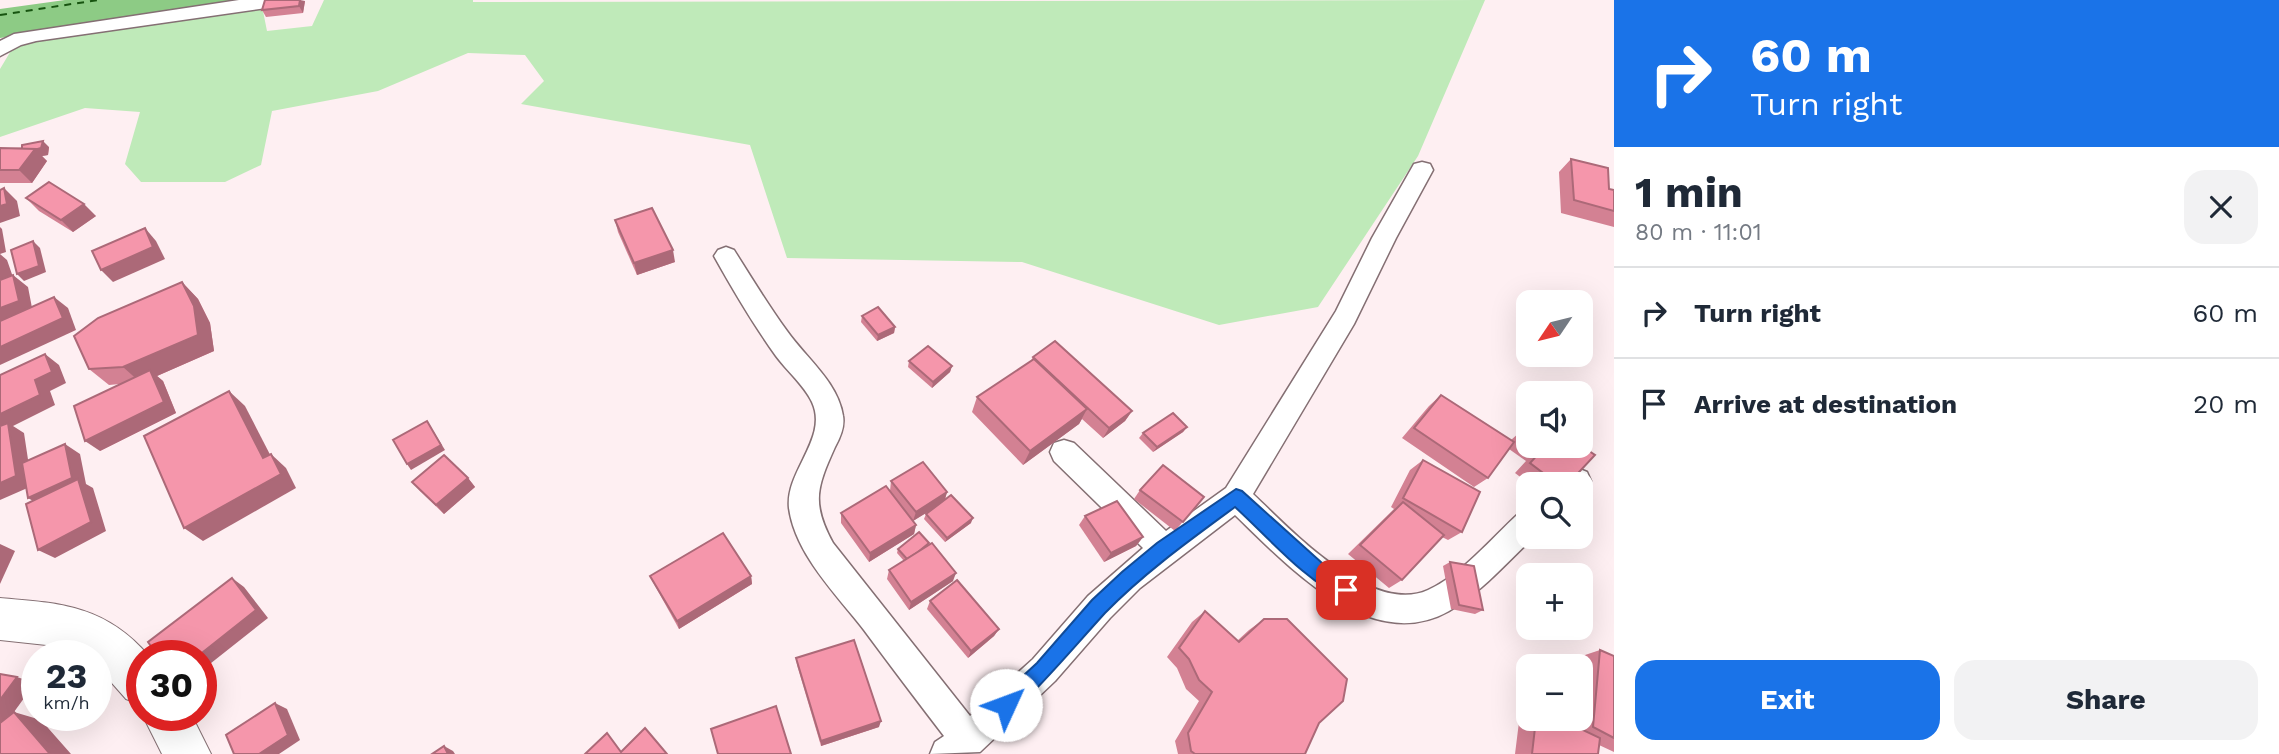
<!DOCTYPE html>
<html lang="en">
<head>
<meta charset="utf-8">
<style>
	:root { --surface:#fff; --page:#f2f2f3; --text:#1f2937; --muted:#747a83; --line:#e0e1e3; --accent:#1a73e8 }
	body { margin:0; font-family:"Work Sans",sans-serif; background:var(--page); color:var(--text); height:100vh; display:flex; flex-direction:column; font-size:26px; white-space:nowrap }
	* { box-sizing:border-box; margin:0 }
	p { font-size:23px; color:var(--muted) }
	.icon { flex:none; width:38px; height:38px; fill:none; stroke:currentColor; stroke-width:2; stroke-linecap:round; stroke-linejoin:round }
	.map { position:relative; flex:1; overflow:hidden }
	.panel { display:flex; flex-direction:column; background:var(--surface); width:665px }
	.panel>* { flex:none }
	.banner { background:#1a73e8; color:#fff; overflow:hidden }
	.needle { width:46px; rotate:235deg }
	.fabs { position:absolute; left:1516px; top:290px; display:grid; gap:14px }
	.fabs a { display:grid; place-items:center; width:77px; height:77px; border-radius:14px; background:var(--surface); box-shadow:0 7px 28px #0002; font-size:35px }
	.speed { position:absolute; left:21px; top:640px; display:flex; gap:14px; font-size:35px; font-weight:700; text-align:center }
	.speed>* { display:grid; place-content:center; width:91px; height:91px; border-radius:50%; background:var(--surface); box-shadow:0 7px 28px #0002; line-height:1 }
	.speed small { font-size:18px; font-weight:400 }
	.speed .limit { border:10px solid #d22; background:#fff; color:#111 }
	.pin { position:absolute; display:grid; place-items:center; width:60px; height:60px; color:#fff; margin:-30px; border-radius:14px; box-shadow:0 4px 10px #0006 }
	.me { position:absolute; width:77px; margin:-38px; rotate:47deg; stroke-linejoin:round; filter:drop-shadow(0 0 5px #0008) }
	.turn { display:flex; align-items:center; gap:24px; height:147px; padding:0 21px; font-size:32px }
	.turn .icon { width:91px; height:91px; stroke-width:2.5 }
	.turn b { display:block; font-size:49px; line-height:60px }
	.round { display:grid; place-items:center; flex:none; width:74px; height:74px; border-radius:21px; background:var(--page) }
	.overview { display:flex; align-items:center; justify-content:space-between; height:119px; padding:0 21px }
	h1 { font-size:42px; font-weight:700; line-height:52px }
	.cta { display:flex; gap:14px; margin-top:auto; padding:14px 21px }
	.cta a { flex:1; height:80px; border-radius:21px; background:var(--accent); color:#fff; font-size:28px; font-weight:700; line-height:80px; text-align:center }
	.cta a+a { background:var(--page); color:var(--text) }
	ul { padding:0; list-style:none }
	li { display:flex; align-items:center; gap:21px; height:91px; padding:0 21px; border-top:2px solid var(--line) }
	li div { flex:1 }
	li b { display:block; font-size:26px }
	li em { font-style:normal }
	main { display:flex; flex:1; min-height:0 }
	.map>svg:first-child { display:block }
	.green { fill:#bfeab9 }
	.water { fill:#8dcb85 }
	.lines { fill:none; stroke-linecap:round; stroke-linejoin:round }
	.ferry { stroke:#175410; stroke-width:2; stroke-dasharray:7 6; stroke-linecap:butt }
	.street-casing { stroke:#846f73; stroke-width:3 }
	.secondary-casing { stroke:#846f73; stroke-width:2 }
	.street { fill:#fff; fill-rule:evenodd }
	.secondary { fill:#fff; fill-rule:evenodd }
	.wall { fill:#d38193 }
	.shaded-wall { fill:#ac6978 }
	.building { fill:#f596ab; stroke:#ac6978; stroke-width:2 }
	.route { fill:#1a73e8; stroke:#114b97; stroke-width:2 }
</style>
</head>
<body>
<main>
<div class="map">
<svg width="1614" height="754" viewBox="0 0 1614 754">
	<rect width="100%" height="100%" fill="#feeff2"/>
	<polygon class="green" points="324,0 473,0 473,2 1485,0 1418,156 1318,307 1219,325 1022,262 787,258 750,145 521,104 544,81 525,55 468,53 378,91 272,111 261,165 225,182 141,182 125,164 140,112 85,108 0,137 0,69 15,44 262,6 267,31 312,26"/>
	<polygon class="water" points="65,0 250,0 0,38 0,9"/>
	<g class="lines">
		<polyline class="ferry" points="0,15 98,0"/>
		<g class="street-casing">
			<g id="street">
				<polygon points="239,0 289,0 280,6 36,41 21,45 0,56 0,41 14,34"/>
				<path d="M1422 162 1430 164 1433 170 1396 238 1354 324 1253 494C1290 529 1371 616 1428 590 1460 576 1492 538 1518 514L1528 511V537H1534C1507 562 1481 593 1449 611 1370 656 1287 565 1235 515L1140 588 1110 618 1055 681 980 752 930 754 935 742 944 736C917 701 890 665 864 630 837 595 795 554 789 508 785 471 829 438 812 402 804 385 787 371 776 356 753 324 733 290 714 256L718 250 726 247 734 250C751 277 768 305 787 331 806 358 838 382 843 416 845 427 840 438 835 447 817 487 811 503 833 543L970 716 1033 659 1088 596 1143 548 1054 461 1050 452 1054 443 1064 440 1074 443 1166 531 1226 488 1336 311 1372 238 1414 164Z"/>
				<polygon points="1577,468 1587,472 1591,481 1587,490 1580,495 1580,485 1559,485 1567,472"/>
			</g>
		</g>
		<g class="secondary-casing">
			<g id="secondary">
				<path d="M0 598C62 603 106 606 149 656H142V705L126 699 96 665V656H85L65 647 0 640Z"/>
				<polygon points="143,716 192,716 211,754 162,754"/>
			</g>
		</g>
		<use href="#street" class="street"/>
		<use href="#secondary" class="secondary"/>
	</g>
	<g class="wall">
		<polygon points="305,1 303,13 266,17 262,10"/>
		<polygon points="49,147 48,155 42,156 47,161 32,183 0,183 0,148"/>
		<polygon points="1571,159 1609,189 1614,190 1614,227 1561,213 1559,172"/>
		<polygon points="26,198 96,216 73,232 39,211"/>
		<polygon points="615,220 675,262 637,275 618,232"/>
		<polygon points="182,282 198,299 210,323 214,351 157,376 163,381 176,413 100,451 120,384 109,385 89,369"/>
		<polygon points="862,316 895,327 894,333 877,341 861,322"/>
		<polygon points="1033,357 1132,411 1125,421 1103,438 1082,419 1079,424 1023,465 972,412 977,397 1031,361"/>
		<polygon points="909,361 952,366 950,372 932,388 908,367"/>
		<polygon points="1441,395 1511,440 1528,425 1528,446 1580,446 1567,485 1531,485 1515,473 1526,461 1509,449 1488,478 1474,487 1402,438 1429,406"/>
		<polygon points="1187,427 1183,432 1153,452 1139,438 1143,433"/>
		<polygon points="1423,460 1462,532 1448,540 1442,537 1402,580 1389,588 1348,554 1394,509 1391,507 1410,470"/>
		<polygon points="468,478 475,487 444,514 420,491 412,482"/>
		<polygon points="891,481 947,492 945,500 971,523 945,542 924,519 926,514 929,511 913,521 916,525 914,534 869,562 841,523 841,513 890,491"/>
		<polygon points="1140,490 1204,497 1175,531 1134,499"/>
		<polygon points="1085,516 1143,537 1136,546 1104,562 1079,525"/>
		<polygon points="928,546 953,581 909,610 887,579 889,570 904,561 897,553 898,549"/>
		<polygon points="1450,562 1483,610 1475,614 1451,609 1443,566"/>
		<polygon points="650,576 751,576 752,584 679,629 654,584"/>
		<polygon points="930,601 999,629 994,636 968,658 927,609"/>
		<polygon points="1205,611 1237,641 1249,630 1264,619 1319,723 1305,754 1178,754 1175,741 1199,701 1186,689 1177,668 1167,657 1192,622"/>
		<polygon points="1600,650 1614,656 1614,752 1599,745 1598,754 1515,754 1520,714 1528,712 1528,719 1560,719 1575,727 1576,719 1580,719 1580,676 1582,656"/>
		<polygon points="796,658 879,727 821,746 797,665"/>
	</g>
	<g class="shaded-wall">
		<polygon points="300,0 305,1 303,13 299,6"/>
		<polygon points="43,141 49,147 48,155 42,156 47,161 32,183 19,170 21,153"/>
		<polygon points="4,188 17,201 20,216 0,223 0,206"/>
		<polygon points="84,204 96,216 73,232 61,220"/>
		<polygon points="0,227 2,229 6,252 0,254 7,260 14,280 13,275 28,287 33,313 0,326"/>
		<polygon points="145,228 156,241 165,259 113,282 101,270"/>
		<polygon points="33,241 40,248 46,272 24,281 17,274"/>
		<polygon points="673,250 675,262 637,275 634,263"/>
		<polygon points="182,282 198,299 210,323 214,351 157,376 163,381 176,413 100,451 85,441 141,383 123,367"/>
		<polygon points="54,297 68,308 76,330 0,365 0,347"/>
		<polygon points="895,327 894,333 877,341 878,335"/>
		<polygon points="45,354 59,365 66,383 50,391 55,405 13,426 24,433 32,486 0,500 0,414 35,380"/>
		<polygon points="952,366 950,372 932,388 933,382"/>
		<polygon points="229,391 245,406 279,472 263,458"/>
		<polygon points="1087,409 1079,424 1023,465 1030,451"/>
		<polygon points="1132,411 1125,421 1103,438 1109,428"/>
		<polygon points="427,421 445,450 411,470 407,464"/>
		<polygon points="1187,427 1183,432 1153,452 1157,447"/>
		<polygon points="65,444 80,454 86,484 93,488 106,531 55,558 38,550 45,508 28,498"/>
		<polygon points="271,454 286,468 296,488 203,541 184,528"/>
		<polygon points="468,478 475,487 444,514 436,505"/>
		<polygon points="947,492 944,502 913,521 916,512"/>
		<polygon points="973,518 971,523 945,542 947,538"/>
		<polygon points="916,525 914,534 869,562 870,553"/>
		<polygon points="1143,537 1136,546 1104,562 1111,553"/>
		<polygon points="0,544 15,551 0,584"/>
		<polygon points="956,573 953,581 909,610 911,602"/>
		<polygon points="751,576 752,584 679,629 677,621"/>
		<polygon points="232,578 244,587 268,618 201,671 201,656 198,656"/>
		<polygon points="999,629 994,636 968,658 971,651"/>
		<polygon points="17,677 35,683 14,712 41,720 71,754 50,754 0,732 0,700"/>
		<polygon points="275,703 287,709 300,740 279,754 259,754"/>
		<polygon points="881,721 879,727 821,746 821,741"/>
		<polygon points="444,746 453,751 455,754 448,754"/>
	</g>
	<g class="building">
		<polygon points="265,0 300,0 299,6 262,10"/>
		<polygon points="43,141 41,148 34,150 35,149 22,149 22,145"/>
		<polygon points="0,148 35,149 19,170 0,170"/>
		<polygon points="1571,159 1608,168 1609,189 1614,190 1614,211 1574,200"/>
		<polygon points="49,182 84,204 61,220 26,198"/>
		<polygon points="4,188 7,204 0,206 0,190"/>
		<polygon points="652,208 673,250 634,263 615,220"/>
		<polygon points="145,228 153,247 101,270 92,251"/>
		<polygon points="33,241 39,266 17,274 11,250"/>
		<polygon points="13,275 19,301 0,308 0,280"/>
		<polygon points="182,282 194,306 198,335 123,367 89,369 74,336 98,318"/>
		<polygon points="54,297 63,318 0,347 0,321"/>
		<polygon points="878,307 895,327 878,335 862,316"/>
		<polygon points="1055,341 1132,411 1109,428 1033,357"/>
		<polygon points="928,346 952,366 933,382 909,361"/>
		<polygon points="45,354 52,372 35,380 40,395 0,414 0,375"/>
		<polygon points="1034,359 1087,409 1030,451 977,397"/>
		<polygon points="150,370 164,402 85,441 74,406"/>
		<polygon points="229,391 263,458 271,454 281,474 184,528 144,436"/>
		<polygon points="1441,395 1514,442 1488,478 1414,428"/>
		<polygon points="1173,413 1187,427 1157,447 1143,433"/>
		<polygon points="427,421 441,445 407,464 393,440"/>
		<polygon points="8,423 16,476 0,483 0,426"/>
		<polygon points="1528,428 1528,442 1519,436"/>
		<polygon points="65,444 72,478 28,498 22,463"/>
		<polygon points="1580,445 1595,455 1567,485 1559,485 1530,463 1541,451 1534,446 1580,446"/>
		<polygon points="444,455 468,478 436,505 412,482"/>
		<polygon points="1423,460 1480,492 1462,532 1403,498"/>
		<polygon points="923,462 947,492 916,512 891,481"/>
		<polygon points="1163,465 1204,497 1183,522 1140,490"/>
		<polygon points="78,479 91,522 38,550 26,504"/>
		<polygon points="886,486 916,525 870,553 841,513"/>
		<polygon points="951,495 973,518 947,538 926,514"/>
		<polygon points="1117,501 1143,537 1111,553 1085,516"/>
		<polygon points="1403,502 1444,535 1402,580 1360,545"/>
		<polygon points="919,532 929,543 918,552 907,559 898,549"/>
		<polygon points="723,533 751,576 677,621 650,576"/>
		<polygon points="932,543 956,573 911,602 889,570"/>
		<polygon points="1450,562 1474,566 1483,610 1459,605"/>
		<polygon points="232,578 256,610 198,656 158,656 148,642"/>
		<polygon points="957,580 999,629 971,651 930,601"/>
		<polygon points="1205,611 1239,642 1264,619 1287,619 1347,679 1343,701 1319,723 1305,754 1195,754 1191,751 1188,733 1212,692 1199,680 1189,659 1179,648"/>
		<polygon points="854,640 881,721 821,741 796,658"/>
		<polygon points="1600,650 1614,656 1614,738 1593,727"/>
		<polygon points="0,674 17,677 0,700"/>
		<polygon points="275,703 288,735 259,754 234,754 226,735"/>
		<polygon points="776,706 791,754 718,754 711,729"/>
		<polygon points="14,712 50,754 0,754 0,723"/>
		<polygon points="1536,719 1560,719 1600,738 1598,754 1532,754"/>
		<polygon points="645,728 667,754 585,754 607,733 621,752"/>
		<polygon points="444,746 448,754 432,754"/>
	</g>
	<path class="route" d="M1236 489 1242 491 1322 563 1353 584 1355 590 1353 596 1346 599C1307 583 1267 536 1235 507 1190 540 1144 573 1105 613 1074 647 1046 681 1013 712L1006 715 999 712 996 705 999 698 1037 663 1092 600 1122 572 1157 543Z"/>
</svg>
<div class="fabs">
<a><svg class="needle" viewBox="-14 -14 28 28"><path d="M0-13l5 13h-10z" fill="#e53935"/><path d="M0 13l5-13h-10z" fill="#747a83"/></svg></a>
<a><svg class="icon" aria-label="sound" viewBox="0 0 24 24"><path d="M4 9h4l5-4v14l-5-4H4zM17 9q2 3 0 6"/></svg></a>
<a><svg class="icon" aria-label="search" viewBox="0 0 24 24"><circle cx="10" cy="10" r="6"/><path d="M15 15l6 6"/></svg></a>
<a>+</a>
<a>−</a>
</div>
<div class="speed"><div>23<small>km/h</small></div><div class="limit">30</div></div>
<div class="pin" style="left:1346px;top:590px;background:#d93025"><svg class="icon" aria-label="arrive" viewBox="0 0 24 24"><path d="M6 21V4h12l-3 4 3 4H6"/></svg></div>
<svg class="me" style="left:1006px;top:705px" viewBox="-20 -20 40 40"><circle r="19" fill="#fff"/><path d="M0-13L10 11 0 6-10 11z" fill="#1a73e8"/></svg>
</div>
<section class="panel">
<div class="banner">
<div class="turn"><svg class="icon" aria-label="right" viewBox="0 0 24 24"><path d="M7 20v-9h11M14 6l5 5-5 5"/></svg><div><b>60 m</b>Turn right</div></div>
</div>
<div class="overview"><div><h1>1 min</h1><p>80 m · 11:01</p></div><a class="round"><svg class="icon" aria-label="close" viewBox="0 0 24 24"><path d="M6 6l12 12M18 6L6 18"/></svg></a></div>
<ul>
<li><svg class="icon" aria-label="right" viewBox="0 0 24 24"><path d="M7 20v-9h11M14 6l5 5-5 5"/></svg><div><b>Turn right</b></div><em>60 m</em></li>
<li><svg class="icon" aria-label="arrive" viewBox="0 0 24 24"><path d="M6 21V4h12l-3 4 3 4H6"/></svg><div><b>Arrive at destination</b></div><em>20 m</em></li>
</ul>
<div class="cta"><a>Exit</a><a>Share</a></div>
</section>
</main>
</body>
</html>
